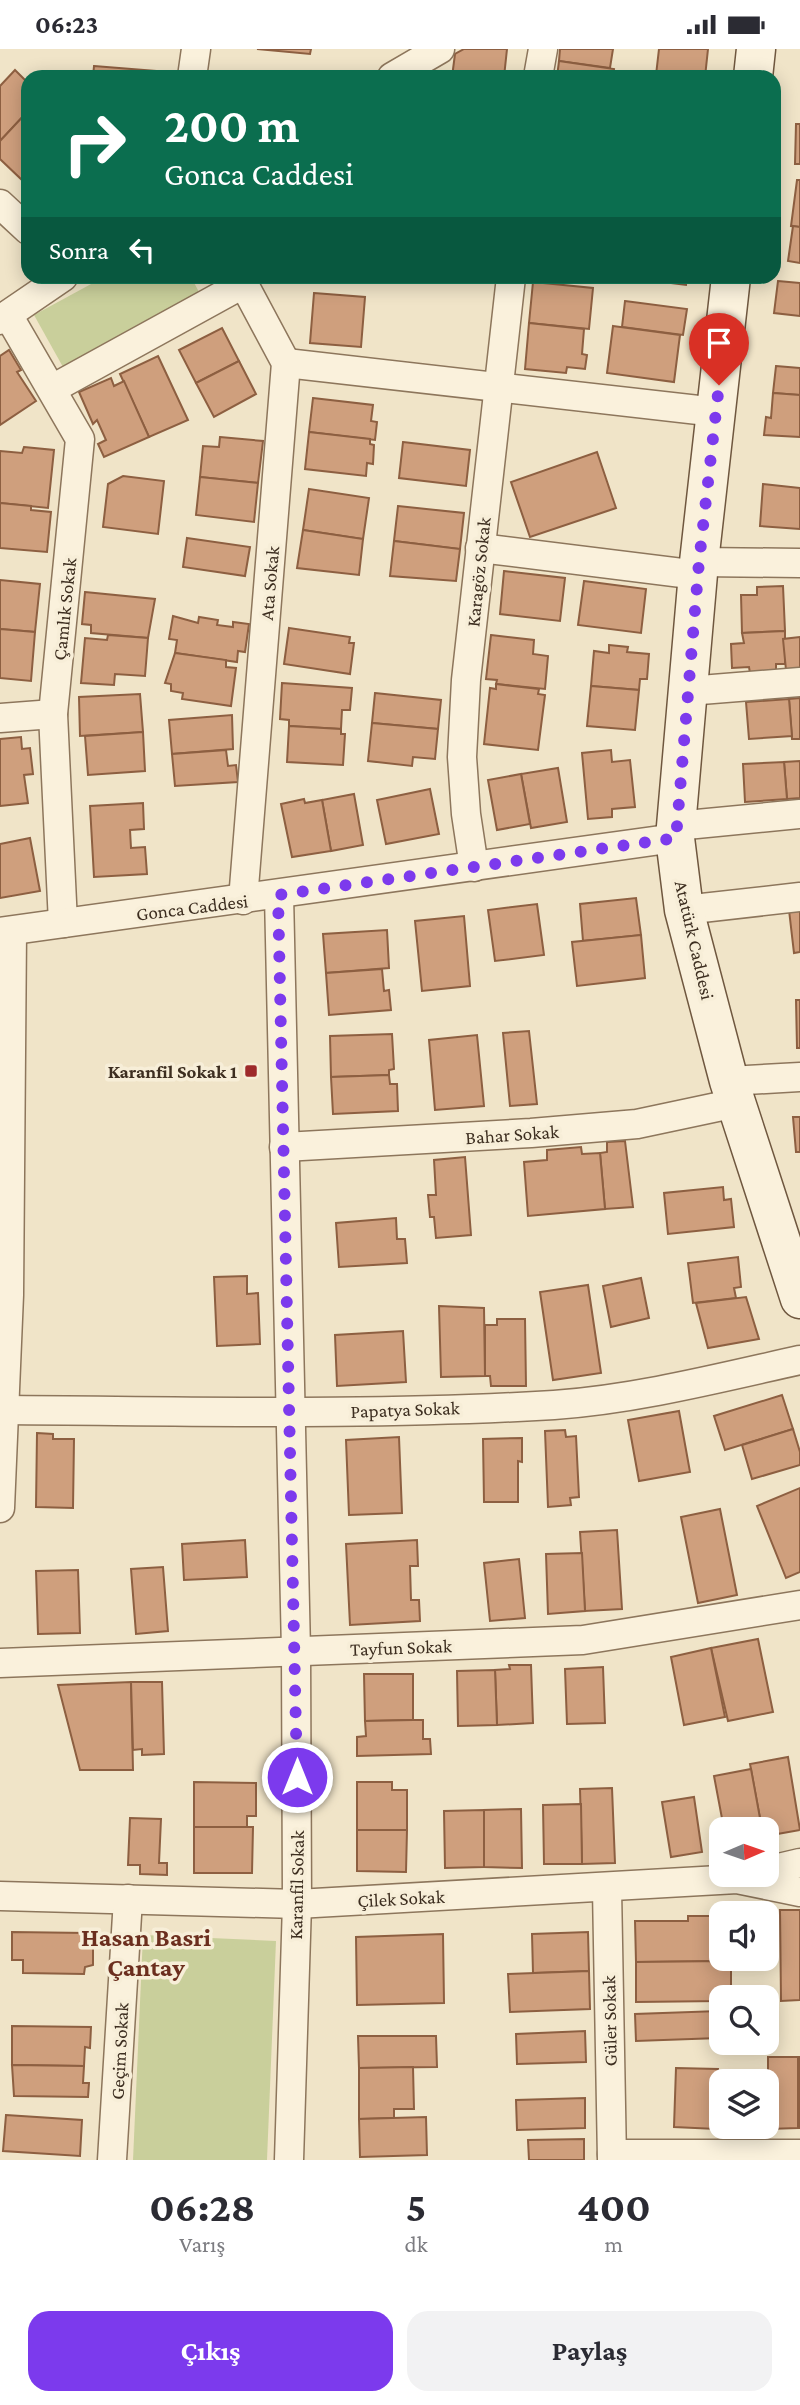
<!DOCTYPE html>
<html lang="tr">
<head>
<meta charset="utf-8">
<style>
	:root { --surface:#fff; --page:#f2f2f3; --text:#2b2b33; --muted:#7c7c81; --accent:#7c3aed }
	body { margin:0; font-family:"Crimson Pro",serif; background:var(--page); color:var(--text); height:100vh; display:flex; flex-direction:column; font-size:26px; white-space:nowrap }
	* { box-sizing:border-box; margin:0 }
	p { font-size:23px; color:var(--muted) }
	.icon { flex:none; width:38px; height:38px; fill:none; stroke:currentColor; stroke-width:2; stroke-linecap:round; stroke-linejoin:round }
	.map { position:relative; height:2111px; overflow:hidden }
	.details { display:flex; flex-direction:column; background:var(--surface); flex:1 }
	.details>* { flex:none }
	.banner { position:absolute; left:21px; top:21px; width:760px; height:214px; border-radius:21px; box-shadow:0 4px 18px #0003; background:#0b6e4f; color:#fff; overflow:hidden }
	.needle { width:46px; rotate:88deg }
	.tools { position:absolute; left:709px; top:1768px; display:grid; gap:14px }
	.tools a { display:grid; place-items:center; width:70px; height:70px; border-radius:14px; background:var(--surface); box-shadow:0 4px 18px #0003; font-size:35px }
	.pin { position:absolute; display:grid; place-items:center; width:60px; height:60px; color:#fff; margin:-72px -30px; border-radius:50% 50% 50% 0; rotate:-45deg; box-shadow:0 0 7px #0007 }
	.pin .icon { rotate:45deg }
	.me { position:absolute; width:77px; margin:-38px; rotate:0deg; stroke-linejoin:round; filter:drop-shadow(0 0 5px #0008) }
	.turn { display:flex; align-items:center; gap:24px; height:147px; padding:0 28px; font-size:32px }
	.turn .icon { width:91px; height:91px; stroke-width:2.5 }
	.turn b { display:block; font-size:49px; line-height:60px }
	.then { display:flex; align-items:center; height:66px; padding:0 28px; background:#0003; gap:14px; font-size:26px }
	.eta { display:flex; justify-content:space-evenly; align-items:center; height:119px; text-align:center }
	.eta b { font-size:42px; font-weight:700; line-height:49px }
	.primary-button { display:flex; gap:14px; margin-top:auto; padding:14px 28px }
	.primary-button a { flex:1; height:80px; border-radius:21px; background:var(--accent); color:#fff; font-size:28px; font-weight:700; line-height:80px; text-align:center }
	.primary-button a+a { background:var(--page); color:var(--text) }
	.status { display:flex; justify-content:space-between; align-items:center; height:49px; padding:0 35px; background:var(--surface); direction:ltr }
	.status svg { height:19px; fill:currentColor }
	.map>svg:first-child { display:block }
	.green { fill:#c9cf9b }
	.building { fill:#cf9f7d; stroke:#8d5f41; stroke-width:2 }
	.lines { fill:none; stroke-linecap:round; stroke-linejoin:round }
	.minor-casing { stroke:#8d765c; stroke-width:31 }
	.secondary-casing { stroke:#6f573f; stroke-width:41 }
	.minor { stroke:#faf1dc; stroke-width:28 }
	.secondary { stroke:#faf1dc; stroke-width:38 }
	.route { stroke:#7c3aed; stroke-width:12; stroke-dasharray:0 21.6 }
	.poi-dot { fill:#9e2a2b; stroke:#f7eed8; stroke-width:2.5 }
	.labels { text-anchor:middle; stroke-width:7; stroke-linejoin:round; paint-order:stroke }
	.street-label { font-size:19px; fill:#3d2e20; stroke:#f7eed8 }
	.poi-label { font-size:19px; font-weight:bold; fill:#3d2e20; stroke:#f7eed8; text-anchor:end }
	.district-label { font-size:26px; font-weight:bold; fill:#6b2e1e; stroke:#f7eed8 }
</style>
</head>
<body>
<div class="status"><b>06:23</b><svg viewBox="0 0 49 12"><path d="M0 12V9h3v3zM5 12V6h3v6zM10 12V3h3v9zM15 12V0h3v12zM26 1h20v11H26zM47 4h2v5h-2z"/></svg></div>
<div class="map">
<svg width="800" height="2111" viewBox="0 0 800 2111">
	<rect width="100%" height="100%" fill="#f0e4c8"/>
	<g class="green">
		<polygon points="104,228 191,228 199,243 63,318 34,266"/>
		<polygon points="143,1886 276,1892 267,2111 133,2111"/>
	</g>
	<g class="building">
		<polygon points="257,0 311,0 310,5"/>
		<polygon points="464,0 507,0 504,28 452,28 455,5"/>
		<polygon points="560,0 613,0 610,19 559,12"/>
		<polygon points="659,0 708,0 705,28 656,26"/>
		<polygon points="559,12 614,20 613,28 557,28"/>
		<polygon points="94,17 168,23 167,28 93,28"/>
		<polygon points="15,21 28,34 28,62 0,92 0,37"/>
		<polygon points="28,62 28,125 22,131 0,110 0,92"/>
		<polygon points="796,75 800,75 800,115 795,115"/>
		<polygon points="797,131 800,131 800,178 791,177"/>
		<polygon points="793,177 800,178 800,214 788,212"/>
		<polygon points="623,228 687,228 686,236"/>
		<polygon points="778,232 800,234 800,267 774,264"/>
		<polygon points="533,233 593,239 589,280 529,274"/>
		<polygon points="314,244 365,248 361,298 310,294"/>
		<polygon points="625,252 687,260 683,286 622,278"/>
		<polygon points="529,274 584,280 582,305 587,306 585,320 567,318 566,324 525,320"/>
		<polygon points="613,277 680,286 674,333 607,324"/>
		<polygon points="222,279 239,312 196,334 179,301"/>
		<polygon points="9,301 21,321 17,323 36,352 0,376 0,307"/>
		<polygon points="158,307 188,371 149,388 120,325"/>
		<polygon points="239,312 256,345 214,368 196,334"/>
		<polygon points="776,317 800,319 800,346 773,344"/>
		<polygon points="111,329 114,337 124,332 149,388 104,408 98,395 106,391 97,371 93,375 79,343"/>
		<polygon points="773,344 800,346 800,388 764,386 766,368 771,369"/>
		<polygon points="313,349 373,356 371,372 377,373 375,391 309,383"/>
		<polygon points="309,383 370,390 370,395 374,396 373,415 367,414 366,427 305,420"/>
		<polygon points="220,388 263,392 258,434 200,428 203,397 219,398"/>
		<polygon points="403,393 470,401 466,437 399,429"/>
		<polygon points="24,398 54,401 48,459 0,454 0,402 22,404"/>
		<polygon points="597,403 616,459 530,488 511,433"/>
		<polygon points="123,427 164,432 158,485 103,478 108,435"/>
		<polygon points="200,428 258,434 254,473 196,466"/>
		<polygon points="763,435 800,439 800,480 760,477"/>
		<polygon points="309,440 369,449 363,490 303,481"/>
		<polygon points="0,454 31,457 31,461 51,463 47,503 0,499"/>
		<polygon points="398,457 464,464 460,500 394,492"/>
		<polygon points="303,481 363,490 359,526 297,519"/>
		<polygon points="187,489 250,498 245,527 183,518"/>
		<polygon points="394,492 460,500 456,532 390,527"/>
		<polygon points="504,522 565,529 560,572 500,565"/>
		<polygon points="0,531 40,535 35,583 0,580"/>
		<polygon points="584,532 646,540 641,584 578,576"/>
		<polygon points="783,537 785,582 742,584 741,546 757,546 757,538"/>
		<polygon points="85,543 155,550 148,589 91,584 91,576 82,575"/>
		<polygon points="173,567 198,574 199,568 218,571 217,576 233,578 233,573 249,575 245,603 238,602 237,613 175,604 177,591 169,590"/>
		<polygon points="289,579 350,588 349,594 354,594 350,625 284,615"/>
		<polygon points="0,580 35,583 31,632 0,629"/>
		<polygon points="785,582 785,615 776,615 776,623 750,624 749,618 732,619 731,595 744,594 742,584"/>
		<polygon points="108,586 148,589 145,627 115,625 114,636 81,634 85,589 107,591"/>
		<polygon points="491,586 534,591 533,605 548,607 545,640 496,635 497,631 486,630"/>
		<polygon points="800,588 800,619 786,621 783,590"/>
		<polygon points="609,596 628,598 627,603 649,605 647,630 640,630 639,641 591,637 594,602 609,604"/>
		<polygon points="175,604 226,611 226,618 236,619 231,657 182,650 183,644 171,642 171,635 165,634"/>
		<polygon points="282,634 352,639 350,661 342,661 341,680 289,677 289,671 280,670"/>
		<polygon points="496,635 539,640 538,645 545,646 538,701 484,695 490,639 496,640"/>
		<polygon points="591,637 639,641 635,681 587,677"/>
		<polygon points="375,644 441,651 438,680 372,674"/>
		<polygon points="140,645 143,683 80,687 79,648"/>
		<polygon points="800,649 800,690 792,690 789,650"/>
		<polygon points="789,650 792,687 749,690 746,653"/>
		<polygon points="232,666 233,700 172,705 169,671"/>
		<polygon points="372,674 438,680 435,710 413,708 412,717 368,712"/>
		<polygon points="289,677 341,680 341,685 345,685 343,716 287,713"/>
		<polygon points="143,683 145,722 88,726 85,687"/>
		<polygon points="21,688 22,700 30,699 33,725 24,726 28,754 0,757 0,690"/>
		<polygon points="226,701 228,717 236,716 238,733 175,737 172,705"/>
		<polygon points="611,701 612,713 630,711 635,758 612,760 612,768 588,770 582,704"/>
		<polygon points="800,712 800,749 787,750 784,713"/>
		<polygon points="784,713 787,750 745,753 743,715"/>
		<polygon points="558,719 567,773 531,779 521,725"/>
		<polygon points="521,725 530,775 497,781 488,731"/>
		<polygon points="430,740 439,785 386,795 377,751"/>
		<polygon points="354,745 363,796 331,802 322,751"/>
		<polygon points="304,750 305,754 322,751 331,802 292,808 281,755"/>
		<polygon points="143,754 144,780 130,781 131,799 145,798 147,825 94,828 90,757"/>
		<polygon points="30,789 40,842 0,849 0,795"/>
		<polygon points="636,849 641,886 583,892 580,855"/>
		<polygon points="537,855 544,906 495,912 488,861"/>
		<polygon points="800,860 800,903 794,904 789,861"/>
		<polygon points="464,867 470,937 422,942 415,872"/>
		<polygon points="387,881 389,919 326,924 323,885"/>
		<polygon points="641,886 645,929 577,937 572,893"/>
		<polygon points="382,920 384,942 389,941 391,961 329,966 326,924"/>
		<polygon points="796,951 800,951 800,999 797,999"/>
		<polygon points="529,982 537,1055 510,1057 503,984"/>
		<polygon points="392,985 394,1020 389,1021 389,1026 331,1028 330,987"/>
		<polygon points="477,986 484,1057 435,1061 429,991"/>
		<polygon points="389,1026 390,1035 397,1035 398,1062 333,1065 331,1028"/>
		<polygon points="793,1068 800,1068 800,1103 796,1103"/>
		<polygon points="625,1092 633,1158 605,1160 600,1104 607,1103 607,1093"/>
		<polygon points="581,1098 582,1105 600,1104 605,1160 528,1167 524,1113 547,1111 547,1101"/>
		<polygon points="465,1108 471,1186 436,1189 434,1168 430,1168 428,1146 436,1146 434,1111"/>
		<polygon points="723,1138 724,1151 731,1150 734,1178 668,1185 664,1144"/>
		<polygon points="396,1169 397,1190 405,1190 407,1214 339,1218 336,1174"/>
		<polygon points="738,1208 741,1238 734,1239 736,1249 693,1254 688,1214"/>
		<polygon points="247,1227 247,1245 258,1244 260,1295 217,1297 214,1228"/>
		<polygon points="641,1229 649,1269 611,1278 603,1237"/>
		<polygon points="588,1236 601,1324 553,1331 540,1243"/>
		<polygon points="746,1248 759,1290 708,1299 696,1254"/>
		<polygon points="439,1257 484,1259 485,1327 441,1328"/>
		<polygon points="497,1270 525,1270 526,1337 491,1337 490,1327 485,1327 485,1276 497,1276"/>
		<polygon points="403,1282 406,1333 337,1337 335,1286"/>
		<polygon points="782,1346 793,1380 725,1401 714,1367"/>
		<polygon points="679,1362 690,1423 639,1432 628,1371"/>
		<polygon points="793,1380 800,1403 800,1416 752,1430 742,1396"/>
		<polygon points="565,1381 566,1388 576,1387 579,1448 570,1449 571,1456 548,1458 545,1382"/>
		<polygon points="37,1384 53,1385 53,1390 74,1390 73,1459 36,1458"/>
		<polygon points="399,1388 402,1464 349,1466 346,1391"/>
		<polygon points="522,1389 522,1413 518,1412 518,1453 484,1453 483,1390"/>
		<polygon points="800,1439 800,1523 786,1529 757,1457"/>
		<polygon points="720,1460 737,1546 698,1554 681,1468"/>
		<polygon points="617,1481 622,1560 585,1562 580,1483"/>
		<polygon points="245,1491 247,1528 184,1531 182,1495"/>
		<polygon points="417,1491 418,1517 410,1517 411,1551 419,1551 420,1572 350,1576 346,1495"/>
		<polygon points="582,1504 585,1562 548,1565 546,1505"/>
		<polygon points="519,1510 525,1569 490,1572 484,1514"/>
		<polygon points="163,1518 168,1582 136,1585 131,1520"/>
		<polygon points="78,1521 80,1584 38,1585 36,1522"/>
		<polygon points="758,1590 773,1663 728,1672 711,1599"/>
		<polygon points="711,1599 725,1668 684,1676 671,1608"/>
		<polygon points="509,1616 531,1616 533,1674 497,1676 495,1621 510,1620"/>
		<polygon points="603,1618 605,1674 567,1675 565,1620"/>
		<polygon points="495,1621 497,1676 458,1677 457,1622"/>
		<polygon points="364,1625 413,1625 413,1671 365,1672"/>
		<polygon points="131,1633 133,1721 80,1721 58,1636"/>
		<polygon points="131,1633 162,1633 164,1705 142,1706 142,1700 133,1701"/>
		<polygon points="413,1671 423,1671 423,1690 430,1690 431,1705 357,1707 357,1688 366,1687 365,1672"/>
		<polygon points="788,1708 800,1781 766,1787 766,1780 762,1780 750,1715"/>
		<polygon points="751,1720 762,1780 724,1780 714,1727"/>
		<polygon points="194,1733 256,1734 256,1767 247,1767 247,1778 194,1778"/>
		<polygon points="357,1733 392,1733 392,1741 407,1741 407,1781 357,1781"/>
		<polygon points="612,1739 615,1814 582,1815 580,1740"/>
		<polygon points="694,1748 702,1803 671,1808 662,1753"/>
		<polygon points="581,1755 582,1815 544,1815 543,1756"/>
		<polygon points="521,1760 522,1819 484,1818 484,1761"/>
		<polygon points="484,1761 484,1818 445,1819 444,1762"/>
		<polygon points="130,1769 161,1770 159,1814 167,1814 167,1826 140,1825 140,1816 128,1816"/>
		<polygon points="194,1778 253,1778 252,1824 194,1824"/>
		<polygon points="357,1781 407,1781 406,1823 357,1822"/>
		<polygon points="780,1861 800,1861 800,1951 781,1952"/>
		<polygon points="688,1867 721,1867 721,1909 726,1912 636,1913 635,1872 688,1872"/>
		<polygon points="12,1883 87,1884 87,1894 93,1894 93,1916 85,1918 84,1925 23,1924 23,1911 12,1911"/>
		<polygon points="588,1883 589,1922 533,1924 532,1885"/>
		<polygon points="443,1885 444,1954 357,1956 356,1888"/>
		<polygon points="726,1912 726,1917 731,1917 731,1948 721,1948 721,1952 636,1953 636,1913"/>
		<polygon points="589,1922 590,1960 510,1963 508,1925"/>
		<polygon points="719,1962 719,1989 636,1992 635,1965"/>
		<polygon points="12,1977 91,1978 90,1999 85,1998 84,2017 12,2016"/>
		<polygon points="585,1982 586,2013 517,2015 516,1985"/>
		<polygon points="358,1987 436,1987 437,2018 359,2019"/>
		<polygon points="768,2008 798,2008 798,2079 768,2080"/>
		<rect x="798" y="2008" width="2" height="71"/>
		<polygon points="12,2016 84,2017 83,2034 89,2034 88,2048 14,2047"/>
		<polygon points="413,2018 414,2060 394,2060 394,2069 359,2070 359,2019"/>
		<polygon points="676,2019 718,2020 716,2080 674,2078"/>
		<polygon points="585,2049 585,2079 517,2081 516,2051"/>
		<polygon points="6,2066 82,2071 80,2107 3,2102"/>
		<polygon points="426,2068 427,2106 360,2108 359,2070"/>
		<polygon points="584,2090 584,2111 529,2111 528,2091"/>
	</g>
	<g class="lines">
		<g class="minor-casing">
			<g id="minor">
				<polyline points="192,28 196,0"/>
				<polyline points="392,28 440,0"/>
				<polyline points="538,28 543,0"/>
				<polyline points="0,155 28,181"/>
				<polyline points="240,228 286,314 243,851"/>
				<polyline points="8,266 80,390 53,665 63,874"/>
				<polyline points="0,271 63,228"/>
				<polyline points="286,314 716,363"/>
				<polyline points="52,340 243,235"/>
				<polyline points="480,499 698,526"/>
				<polyline points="699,513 800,514"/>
				<polyline points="688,642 800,633"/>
				<polyline points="0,669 53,665"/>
				<polyline points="676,777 800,765"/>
				<polyline points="474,818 466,765 462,708 466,631 511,228"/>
				<polyline points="279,846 296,1602 297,1855 289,2111"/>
				<polyline points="684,861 800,848"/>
				<polyline points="0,883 675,789"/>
				<polyline points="729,1032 800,1028"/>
				<polyline points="284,1098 531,1084 637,1075 736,1054"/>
				<path d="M6 1361C189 1362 372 1367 554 1356 637 1350 719 1329 800 1311"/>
				<polyline points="0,1459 9,1246 12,882"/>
				<polyline points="0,1614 583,1591 800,1556"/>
				<polyline points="766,1822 800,1814"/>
				<polyline points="607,1840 612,2111"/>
				<polyline points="0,1847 297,1855 737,1830 800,1843"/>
				<polyline points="612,2105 800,2105"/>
				<polyline points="112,2111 128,1850"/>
			</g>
		</g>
		<g class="secondary-casing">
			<g id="secondary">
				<polyline points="753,28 756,0"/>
				<polyline points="731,228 699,513 675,789 684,861 729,1032 800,1250"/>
			</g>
		</g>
		<use href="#minor" class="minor"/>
		<use href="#secondary" class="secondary"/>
	</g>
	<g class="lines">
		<polyline class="route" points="297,1728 278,846 676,789 699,513 719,336"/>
	</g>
	<rect class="poi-dot" x="244" y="1015" width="14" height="14" rx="3.5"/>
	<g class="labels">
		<g class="street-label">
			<text transform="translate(478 523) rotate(-84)" y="7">Karagöz Sokak</text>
			<text transform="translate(269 534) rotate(-85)" y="7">Ata Sokak</text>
			<text transform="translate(64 560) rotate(-84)" y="7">Çamlık Sokak</text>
			<text transform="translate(192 858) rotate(-7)" y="7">Gonca Caddesi</text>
			<text transform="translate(695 891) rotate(77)" y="7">Atatürk Caddesi</text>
			<text transform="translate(512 1085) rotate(-4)" y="7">Bahar Sokak</text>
			<text transform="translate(405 1360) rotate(-2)" y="7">Papatya Sokak</text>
			<text transform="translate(401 1598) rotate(-2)" y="7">Tayfun Sokak</text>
			<text transform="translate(296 1836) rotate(-89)" y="7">Karanfil Sokak</text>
			<text transform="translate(401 1849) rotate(-3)" y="7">Çilek Sokak</text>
			<text transform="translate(609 1972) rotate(-91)" y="7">Güler Sokak</text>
			<text transform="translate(119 2002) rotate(-87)" y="7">Geçim Sokak</text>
		</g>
		<g class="poi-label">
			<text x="237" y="1029">Karanfil Sokak 1</text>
		</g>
		<g class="district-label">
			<text x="146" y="1897">Hasan Basri<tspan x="146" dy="30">Çantay</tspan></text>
		</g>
	</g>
</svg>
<div class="tools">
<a><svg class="needle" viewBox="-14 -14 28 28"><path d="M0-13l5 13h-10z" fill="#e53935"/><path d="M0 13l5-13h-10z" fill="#7c7c81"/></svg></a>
<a><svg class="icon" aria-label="sound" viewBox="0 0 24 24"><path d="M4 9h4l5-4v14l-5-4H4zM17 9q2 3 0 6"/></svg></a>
<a><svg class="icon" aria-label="search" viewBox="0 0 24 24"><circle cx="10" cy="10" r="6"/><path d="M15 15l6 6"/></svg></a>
<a><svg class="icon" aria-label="layers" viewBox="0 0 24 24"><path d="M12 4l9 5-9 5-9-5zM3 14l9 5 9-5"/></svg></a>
</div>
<div class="pin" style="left:719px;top:336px;background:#d93025"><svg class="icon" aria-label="arrive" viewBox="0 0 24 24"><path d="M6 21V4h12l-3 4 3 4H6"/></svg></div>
<svg class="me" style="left:297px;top:1728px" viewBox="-20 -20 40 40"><circle r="17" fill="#7c3aed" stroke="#fff" stroke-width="3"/><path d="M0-11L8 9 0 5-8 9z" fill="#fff"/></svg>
<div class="banner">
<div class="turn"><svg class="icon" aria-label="right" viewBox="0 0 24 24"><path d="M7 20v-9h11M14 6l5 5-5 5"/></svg><div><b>200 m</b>Gonca Caddesi</div></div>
<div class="then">Sonra<svg class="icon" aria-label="left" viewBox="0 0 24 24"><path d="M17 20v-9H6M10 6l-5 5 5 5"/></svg></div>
</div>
</div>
<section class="details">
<div class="eta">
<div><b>06:28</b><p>Varış</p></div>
<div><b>5</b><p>dk</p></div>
<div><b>400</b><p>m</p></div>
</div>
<div class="primary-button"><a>Çıkış</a><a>Paylaş</a></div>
</section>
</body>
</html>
